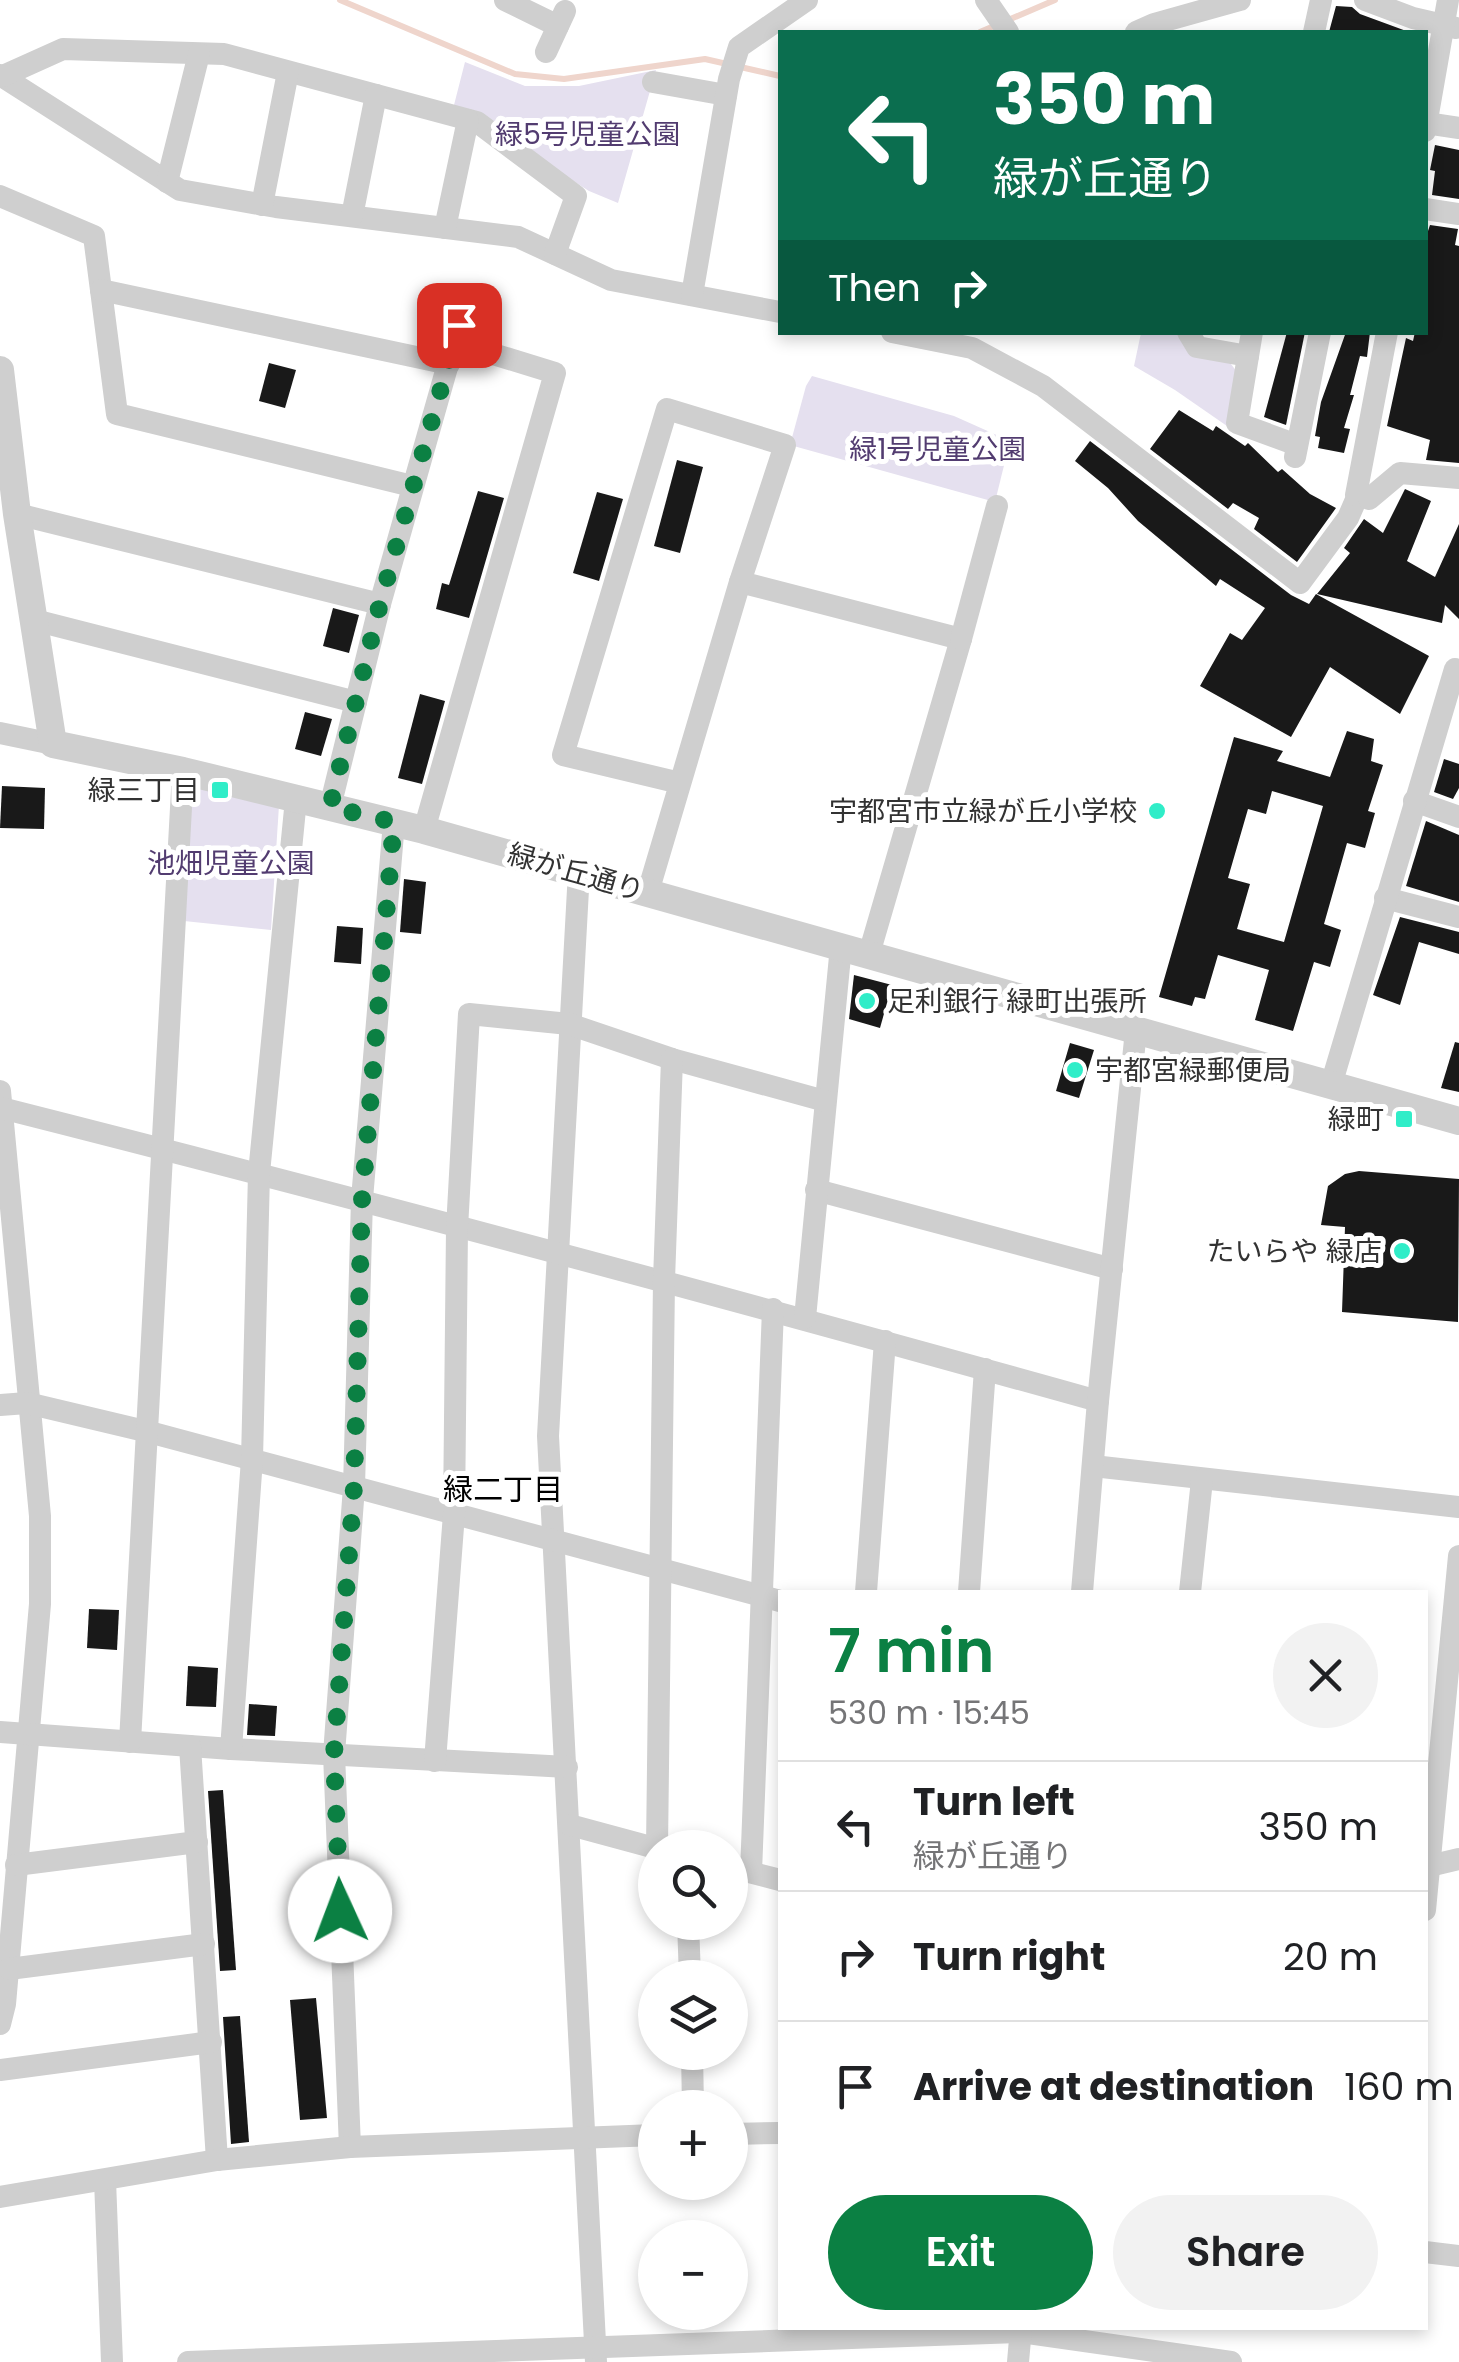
<!DOCTYPE html>
<html lang="en">
<head>
<meta charset="utf-8">
<style>
	:root { --surface:#fff; --page:#f2f2f2; --text:#202124; --muted:#757577; --line:#e0e0e0; --accent:#0b8043 }
	body { margin:0; font-family:Poppins,"Noto Sans JP",sans-serif; background:var(--page); color:var(--text); height:100vh; display:flex; flex-direction:column; font-size:38px; white-space:nowrap }
	* { box-sizing:border-box; margin:0 }
	p { font-size:32px; color:var(--muted) }
	.icon { flex:none; width:55px; height:55px; fill:none; stroke:currentColor; stroke-width:2; stroke-linecap:round; stroke-linejoin:round }
	.map { position:relative; flex:1; overflow:hidden }
	.sheet { position:absolute; left:778px; top:1590px; width:650px; height:740px; display:flex; flex-direction:column; background:var(--surface); border-radius:0px; box-shadow:0 5px 15px #0003 }
	.sheet>* { flex:none }
	.banner { position:absolute; left:778px; top:30px; width:650px; height:305px; border-radius:0px; box-shadow:0 5px 15px #0003; background:#0b6e4f; color:#fff; overflow:hidden }
	.controls { position:absolute; left:638px; top:1830px; display:grid; gap:20px }
	.controls a { display:grid; place-items:center; width:110px; height:110px; border-radius:50%; background:var(--surface); box-shadow:0 5px 15px #0003; font-size:50px }
	.pin { position:absolute; display:grid; place-items:center; width:85px; height:85px; color:#fff; margin:-42px; border-radius:20px; box-shadow:0 5px 15px #0006 }
	.me { position:absolute; width:110px; margin:-55px; rotate:358deg; stroke-linejoin:round; filter:drop-shadow(0 0 8px #0008) }
	.turn { display:flex; align-items:center; gap:35px; height:210px; padding:0 50px; font-size:45px }
	.turn .icon { width:130px; height:130px; stroke-width:2.5 }
	.turn b { display:block; font-size:70px; line-height:85px }
	.then { display:flex; align-items:center; height:95px; padding:0 50px; background:#0003; gap:20px; font-size:38px }
	.round { display:grid; place-items:center; flex:none; width:105px; height:105px; border-radius:52px; background:var(--page) }
	.head { display:flex; align-items:center; justify-content:space-between; height:170px; padding:0 50px }
	h1 { font-size:60px; font-weight:600; line-height:75px; color:var(--accent) }
	.button { display:flex; gap:20px; margin-top:auto; padding:20px 50px }
	.button a { flex:1; height:115px; border-radius:60px; background:var(--accent); color:#fff; font-size:40px; font-weight:600; line-height:115px; text-align:center }
	.button a+a { background:var(--page); color:var(--text) }
	ul { padding:0; list-style:none }
	li { display:flex; align-items:center; gap:30px; height:130px; padding:0 50px; border-top:2px solid var(--line) }
	li div { flex:1 }
	li b { display:block; font-size:38px }
	li em { font-style:normal }
	.map>svg:first-child { display:block }
	.green { fill:#e5e0ef }
	.lines { fill:none; stroke-linecap:round; stroke-linejoin:round }
	.stream { stroke:#efd5cc; stroke-width:6 }
	.building { fill:#191919; fill-rule:evenodd }
	.minor { stroke:#cfcfcf; stroke-width:22 }
	.tertiary { stroke:#cfcfcf; stroke-width:28 }
	.route { stroke:#0b8043; stroke-width:18; stroke-dasharray:0 32.4 }
	.poi-dot { fill:#30edc8; stroke:#fff; stroke-width:4 }
	.labels { text-anchor:middle; stroke-width:10; stroke-linejoin:round; paint-order:stroke }
	.park-label { font-size:28px; fill:#523c70; stroke:#fff }
	.poi-label { font-size:28px; fill:#323232; stroke:#fff; text-anchor:end }
	.street-label { font-size:28px; fill:#323232; stroke:#fff }
	.neighbourhood-label { font-size:30px; fill:#000; stroke:#fff }
</style>
</head>
<body>
<div class="map">
<svg width="1459" height="2362" viewBox="0 0 1459 2362">
	<rect width="100%" height="100%" fill="#fff"/>
	<g class="green">
		<polygon points="465,62 525,86 579,86 656,70 618,203 589,191 454,105"/>
		<polygon points="1141,333 1181,333 1228,360 1237,372 1227,426 1175,390 1134,366"/>
		<polygon points="812,376 954,416 1010,441 995,502 790,445 806,386"/>
		<polygon points="189,784 279,805 271,930 184,921"/>
	</g>
	<g class="lines">
		<g class="stream">
			<polyline points="340,0 515,74 564,79 705,59 780,76"/>
			<polyline points="980,32 1055,0"/>
		</g>
	</g>
	<g class="building">
		<polygon points="1336,6 1352,7 1360,14 1409,32 1329,32"/>
		<polygon points="1435,145 1459,150 1459,199 1432,195 1435,171 1430,170"/>
		<polygon points="1430,225 1458,229 1455,245 1459,246 1459,463 1426,460 1430,440 1387,426 1406,338 1413,341 1415,332 1425,332 1425,240"/>
		<polygon points="1287,332 1305,332 1286,425 1264,417"/>
		<polygon points="1346,332 1370,332 1367,357 1360,356 1350,395 1354,395 1344,428 1350,429 1344,453 1318,448 1320,437 1315,436 1321,402"/>
		<polygon points="269,363 296,370 285,408 259,401"/>
		<polygon points="1179,410 1213,431 1216,426 1245,446 1248,443 1278,472 1282,469 1310,494 1336,508 1297,562 1254,529 1259,518 1233,503 1228,509 1150,449"/>
		<polygon points="1090,441 1291,595 1309,604 1316,594 1429,656 1400,714 1330,667 1291,737 1200,686 1230,633 1242,640 1265,608 1220,579 1216,586 1138,521 1108,488 1075,461"/>
		<polygon points="677,460 703,467 680,553 654,546"/>
		<polygon points="1405,489 1431,501 1407,561 1435,577 1459,524 1459,619 1445,605 1442,623 1317,594 1350,553 1344,548 1364,519 1383,533"/>
		<polygon points="478,491 504,498 469,618 436,609 442,583 449,585"/>
		<polygon points="597,492 623,499 599,581 573,573"/>
		<polygon points="333,608 359,615 349,653 323,646"/>
		<polygon points="420,694 445,701 422,784 398,778"/>
		<polygon points="305,712 332,719 321,756 295,749"/>
		<path d="M1347 731 1374 739 1371 761 1383 765 1368 811 1375 813 1365 848 1347 843 1324 924 1341 930 1330 967 1314 962 1293 1031 1255 1020 1269 970 1218 955 1205 999 1195 997 1192 1006 1159 997 1234 737 1283 751 1277 761 1330 777ZM1272 791 1323 806 1284 942 1237 929 1250 884 1228 878 1248 809 1266 814Z"/>
		<polygon points="1444,759 1459,764 1459,788 1453,799 1434,792"/>
		<polygon points="2,786 45,788 44,829 0,828"/>
		<polygon points="1426,821 1459,835 1459,902 1406,886"/>
		<polygon points="404,879 426,882 421,934 400,932"/>
		<polygon points="1400,917 1459,932 1459,954 1419,942 1400,1005 1373,995"/>
		<polygon points="337,926 363,928 361,964 334,962"/>
		<polygon points="854,975 892,985 880,1028 849,1019"/>
		<polygon points="1455,1042 1459,1043 1459,1092 1441,1088"/>
		<polygon points="1070,1043 1094,1050 1079,1098 1056,1091"/>
		<polygon points="1359,1171 1459,1179 1458,1322 1342,1312 1345,1227 1321,1225 1328,1186 1345,1174"/>
		<polygon points="89,1609 119,1610 117,1650 87,1648"/>
		<polygon points="188,1666 218,1668 216,1707 186,1706"/>
		<polygon points="249,1704 277,1706 275,1736 247,1735"/>
		<polygon points="223,1790 236,1970 220,1971 208,1791"/>
		<polygon points="316,1998 327,2118 300,2120 290,2000"/>
		<polygon points="240,2016 249,2142 231,2144 223,2017"/>
	</g>
	<g class="lines">
		<g class="minor">
			<polyline points="505,0 558,26"/>
			<polyline points="986,0 1008,32"/>
			<polyline points="1365,0 1413,18 1456,28"/>
			<polyline points="1136,32 1154,24 1240,0"/>
			<polyline points="1314,32 1321,0"/>
			<polyline points="546,52 565,11"/>
			<polyline points="0,75 180,190 276,207 518,237 611,280 780,312"/>
			<polyline points="3,76 63,49 224,54 477,122 576,196 555,254"/>
			<polyline points="653,82 726,95"/>
			<polyline points="1426,123 1459,128"/>
			<polyline points="1425,131 1448,0"/>
			<polyline points="167,182 199,54"/>
			<polyline points="0,196 94,236 117,414 412,486"/>
			<polyline points="262,205 288,72"/>
			<polyline points="1425,209 1459,214"/>
			<polyline points="352,216 376,95"/>
			<polyline points="445,228 468,120"/>
			<polyline points="101,290 449,364"/>
			<polyline points="692,295 729,79 739,47 807,0"/>
			<polyline points="892,332 972,348 1043,386 1300,583 1348,518 1355,502"/>
			<polyline points="1188,332 1197,347 1248,356"/>
			<polyline points="1252,332 1237,423 1297,445"/>
			<polyline points="1295,457 1320,332"/>
			<polyline points="1356,495 1387,332"/>
			<polyline points="1369,499 1400,473 1459,478"/>
			<polyline points="17,514 380,604"/>
			<polyline points="740,582 961,639 869,954"/>
			<polyline points="34,620 356,702"/>
			<polyline points="961,639 997,506"/>
			<polyline points="0,733 53,744"/>
			<polyline points="1414,801 1459,817"/>
			<polyline points="330,807 380,604 459,325"/>
			<polyline points="424,830 555,373 454,342"/>
			<polyline points="579,871 548,1436 596,2362"/>
			<polyline points="648,892 740,582 785,445 667,409 563,755 680,783"/>
			<polyline points="1385,898 1459,917"/>
			<polyline points="1331,1085 1455,669 1459,670"/>
			<polyline points="0,1091 40,1516 40,1604 5,2004 0,2024"/>
			<path d="M1 1108C368 1201 733 1299 1098 1401"/>
			<polyline points="816,1190 1112,1269"/>
			<polyline points="805,1318 841,946"/>
			<polyline points="0,1405 27,1403 149,1432 780,1601"/>
			<polyline points="1093,1466 1459,1507"/>
			<polyline points="866,1592 885,1341"/>
			<polyline points="969,1592 985,1369"/>
			<polyline points="1082,1592 1098,1401 1136,1030"/>
			<polyline points="1190,1592 1202,1480"/>
			<polyline points="0,1732 231,1749 567,1767"/>
			<polyline points="130,1742 183,771"/>
			<polyline points="190,1746 217,2160"/>
			<polyline points="231,1749 252,1459 259,1173 296,799"/>
			<polyline points="435,1761 454,1514 457,1228 469,1014 569,1024 672,1059 825,1101"/>
			<polyline points="570,1825 655,1848"/>
			<polyline points="657,1848 664,1280 672,1059"/>
			<polyline points="16,1865 197,1842"/>
			<polyline points="730,1867 780,1880"/>
			<polyline points="1425,1867 1459,1859"/>
			<polyline points="751,1872 773,1309"/>
			<polyline points="1425,1910 1459,1556"/>
			<polyline points="688,1922 690,1978"/>
			<polyline points="9,1969 204,1944"/>
			<polyline points="692,2052 693,2108"/>
			<polyline points="0,2070 211,2042"/>
			<polyline points="730,2134 780,2133"/>
			<polyline points="350,2147 334,1754 354,1487 362,1199 394,822"/>
			<polyline points="105,2180 112,2362"/>
			<polyline points="0,2197 217,2160 350,2147 655,2135"/>
			<polyline points="1425,2252 1459,2256"/>
			<polyline points="188,2362 1021,2332 1231,2362"/>
			<polyline points="1018,2362 1021,2328"/>
		</g>
		<polyline class="tertiary" points="0,370 17,514 53,744 183,771 424,830 1459,1121"/>
	</g>
	<g class="lines">
		<polyline class="route" points="340,1911 334,1754 354,1487 362,1200 394,822 330,807 380,604 459,325"/>
	</g>
	<g class="poi-dot">
		<rect x="210" y="780" width="20" height="20" rx="5"/>
		<circle cx="1157" cy="811" r="10"/>
		<circle cx="867" cy="1001" r="10"/>
		<circle cx="1075" cy="1070" r="10"/>
		<rect x="1394" y="1109" width="20" height="20" rx="5"/>
		<circle cx="1402" cy="1251" r="10"/>
	</g>
	<g class="labels">
		<g class="park-label">
			<text x="588" y="144">緑5号児童公園</text>
			<text x="938" y="459">緑1号児童公園</text>
			<text x="231" y="873">池畑児童公園</text>
		</g>
		<g class="poi-label">
			<text x="200" y="800">緑三丁目</text>
			<text x="1137" y="821">宇都宮市立緑が丘小学校</text>
			<text x="887" y="1011" text-anchor="start">足利銀行 緑町出張所</text>
			<text x="1095" y="1080" text-anchor="start">宇都宮緑郵便局</text>
			<text x="1384" y="1129">緑町</text>
			<text x="1382" y="1261">たいらや 緑店</text>
		</g>
		<g class="street-label">
			<text transform="translate(576 872) rotate(16)" y="10">緑が丘通り</text>
		</g>
		<g class="neighbourhood-label">
			<text x="503" y="1500">緑二丁目</text>
		</g>
	</g>
</svg>
<div class="controls">
<a><svg class="icon" aria-label="search" viewBox="0 0 24 24"><circle cx="10" cy="10" r="6"/><path d="M15 15l6 6"/></svg></a>
<a><svg class="icon" aria-label="layers" viewBox="0 0 24 24"><path d="M12 4l9 5-9 5-9-5zM3 14l9 5 9-5"/></svg></a>
<a>+</a>
<a>−</a>
</div>
<div class="pin" style="left:459px;top:325px;background:#d93025"><svg class="icon" aria-label="arrive" viewBox="0 0 24 24"><path d="M6 21V4h12l-3 4 3 4H6"/></svg></div>
<svg class="me" style="left:340px;top:1911px" viewBox="-20 -20 40 40"><circle r="19" fill="#fff"/><path d="M0-13L10 11 0 6-10 11z" fill="#0b8043"/></svg>
<div class="banner">
<div class="turn"><svg class="icon" aria-label="left" viewBox="0 0 24 24"><path d="M17 20v-9H6M10 6l-5 5 5 5"/></svg><div><b>350 m</b>緑が丘通り</div></div>
<div class="then">Then<svg class="icon" aria-label="right" viewBox="0 0 24 24"><path d="M7 20v-9h11M14 6l5 5-5 5"/></svg></div>
</div>
<section class="sheet">
<div class="head"><div><h1>7 min</h1><p>530 m · 15:45</p></div><a class="round"><svg class="icon" aria-label="close" viewBox="0 0 24 24"><path d="M6 6l12 12M18 6L6 18"/></svg></a></div>
<ul>
<li><svg class="icon" aria-label="left" viewBox="0 0 24 24"><path d="M17 20v-9H6M10 6l-5 5 5 5"/></svg><div><b>Turn left</b><p>緑が丘通り</p></div><em>350 m</em></li>
<li><svg class="icon" aria-label="right" viewBox="0 0 24 24"><path d="M7 20v-9h11M14 6l5 5-5 5"/></svg><div><b>Turn right</b></div><em>20 m</em></li>
<li><svg class="icon" aria-label="arrive" viewBox="0 0 24 24"><path d="M6 21V4h12l-3 4 3 4H6"/></svg><div><b>Arrive at destination</b></div><em>160 m</em></li>
</ul>
<div class="button"><a>Exit</a><a>Share</a></div>
</section>
</div>
</body>
</html>
